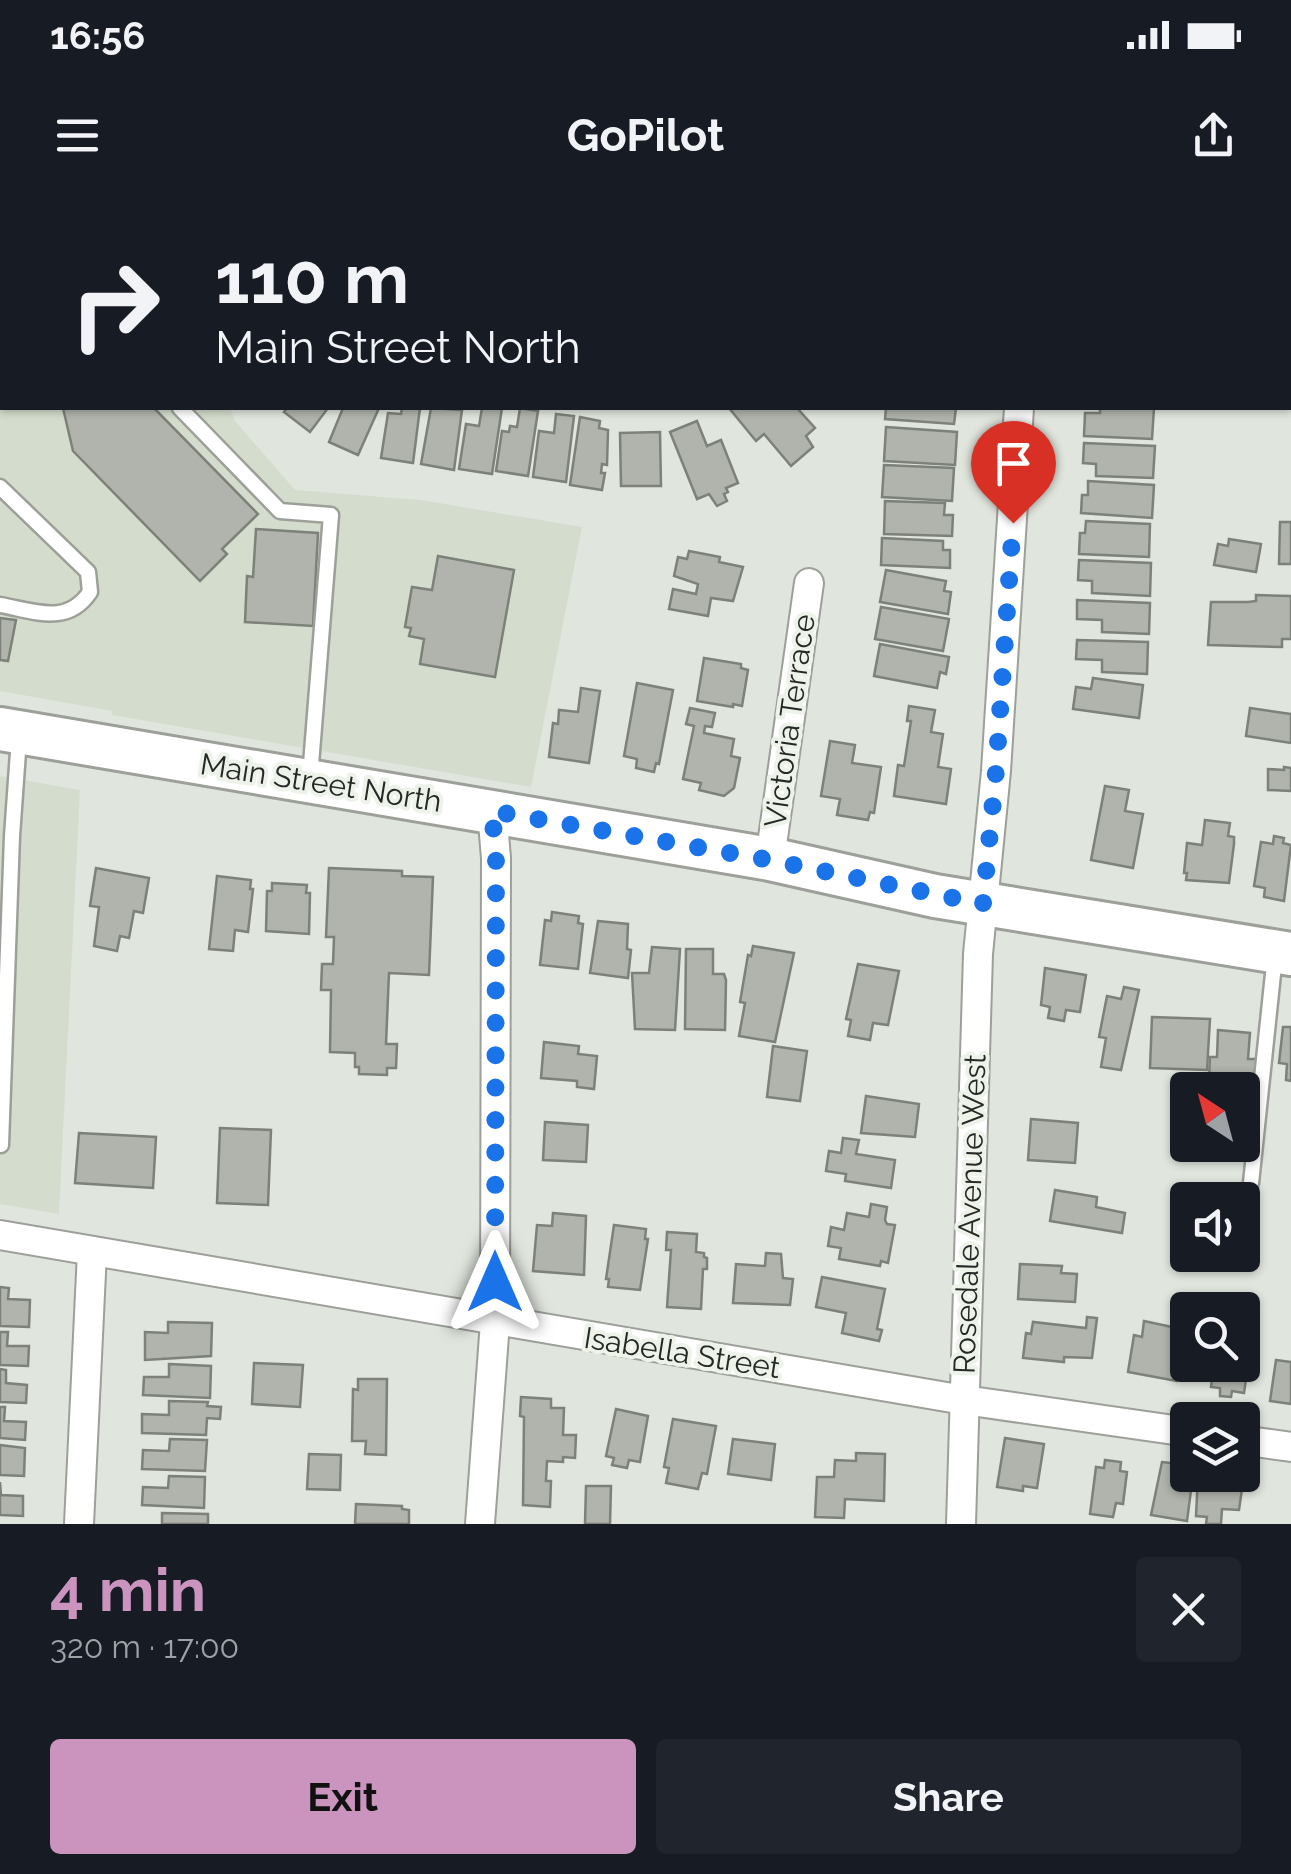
<!DOCTYPE html>
<html lang="en">
<head>
<meta charset="utf-8">
<style>
	:root { --surface:#171b24; --page:#20242c; --text:#f1f3f6; --muted:#9ea1a6; --accent:#ca94be }
	body { margin:0; font-family:Raleway,sans-serif; background:var(--page); color:var(--text); height:100vh; display:flex; flex-direction:column; font-size:38px; white-space:nowrap }
	* { box-sizing:border-box; margin:0 }
	p { font-size:32px; color:var(--muted) }
	.icon { flex:none; width:55px; height:55px; fill:none; stroke:currentColor; stroke-width:2; stroke-linecap:round; stroke-linejoin:round }
	.map { position:relative; height:1324px; overflow:hidden }
	.drawer { display:flex; flex-direction:column; background:var(--surface); flex:1 }
	.drawer>* { flex:none }
	.banner { position:absolute; left:0px; top:0px; width:1292px; height:210px; box-shadow:0 2px 8px #0004; background:#171b24; color:var(--text); overflow:hidden }
	.needle { width:65px; rotate:324deg }
	.fabs { position:absolute; left:1170px; top:872px; display:grid; gap:20px }
	.fabs a { display:grid; place-items:center; width:90px; height:90px; border-radius:10px; background:var(--surface); box-shadow:0 2px 8px #0004; font-size:50px }
	.pin { position:absolute; display:grid; place-items:center; width:85px; height:85px; color:#fff; margin:-102px -42px; border-radius:50% 50% 50% 0; rotate:-45deg; box-shadow:0 0 10px #0007 }
	.pin .icon { rotate:45deg }
	.me { position:absolute; width:110px; margin:-55px; rotate:0deg; stroke-linejoin:round; filter:drop-shadow(0 0 8px #0008) }
	.turn { display:flex; align-items:center; gap:35px; height:210px; padding:0 50px; font-size:45px }
	.turn .icon { width:130px; height:130px; stroke-width:2.5 }
	.turn b { display:block; font-size:70px; line-height:85px }
	.round { display:grid; place-items:center; flex:none; width:105px; height:105px; border-radius:10px; background:var(--page) }
	.headline { display:flex; align-items:center; justify-content:space-between; height:170px; padding:0 50px }
	h1 { font-size:60px; font-weight:700; line-height:75px; color:var(--accent) }
	.button { display:flex; gap:20px; margin-top:auto; padding:20px 50px }
	.button a { flex:1; height:115px; border-radius:10px; background:var(--accent); color:#111; font-size:40px; font-weight:700; line-height:115px; text-align:center }
	.button a+a { background:var(--page); color:var(--text) }
	.status { display:flex; justify-content:space-between; align-items:center; height:70px; padding:0 50px; background:var(--surface); direction:ltr }
	.status svg { height:28px; fill:currentColor }
	header { display:flex; justify-content:space-between; align-items:center; height:130px; padding:0 50px; background:var(--surface); font-size:45px; font-weight:700 }
	.map>svg:first-child { display:block }
	.built { fill:#d4ddcd }
	.building { fill:#b0b4ac; stroke:#7c8179; stroke-width:2.5 }
	.lines { fill:none; stroke-linecap:round; stroke-linejoin:round }
	.lane-casing { stroke:#9ca098; stroke-width:19 }
	.street-casing { stroke:#9ca098; stroke-width:32 }
	.primary-casing { stroke:#9ca098; stroke-width:48 }
	.lane { stroke:#fff; stroke-width:14 }
	.street { stroke:#fff; stroke-width:28 }
	.primary { stroke:#fff; stroke-width:42 }
	.route { stroke:#1a73e8; stroke-width:18; stroke-dasharray:0 32.4 }
	.labels { text-anchor:middle; stroke-width:8; stroke-linejoin:round; paint-order:stroke }
	.street-label { font-size:30px; fill:#262825; stroke:#eef3ea }
</style>
</head>
<body>
<div class="status"><b>16:56</b><svg viewBox="0 0 49 12"><path d="M0 12V9h3v3zM5 12V6h3v6zM10 12V3h3v9zM15 12V0h3v12zM26 1h20v11H26zM47 4h2v5h-2z"/></svg></div>
<header><svg class="icon" aria-label="menu" viewBox="0 0 24 24"><path d="M4 6h16M4 12h16M4 18h16"/></svg>GoPilot<svg class="icon" aria-label="share" viewBox="0 0 24 24"><path d="M12 15V3M7 8l5-5 5 5M5 13v7h14v-7"/></svg></header>
<div class="map">
<svg width="1291" height="1324" viewBox="0 0 1291 1324">
	<rect width="100%" height="100%" fill="#e0e5dd"/>
	<g class="built">
		<polygon points="0,0 155,2 2,2 2,208 230,208 235,221 295,290 421,300 582,327 531,587 112,515 112,511 0,491"/>
		<polygon points="0,576 80,590 59,1014 0,1004"/>
	</g>
	<g class="building">
		<polygon points="0,0 110,0 111,2 2,2 0,96"/>
		<polygon points="63,208 154,208 258,314 222,349 227,354 200,381 73,251"/>
		<polygon points="287,208 328,208 310,232 284,212"/>
		<polygon points="343,208 379,208 358,255 329,242"/>
		<polygon points="402,208 420,208 413,263 381,258 388,213 401,214"/>
		<polygon points="431,208 462,210 454,270 421,264"/>
		<polygon points="482,208 502,208 492,274 459,269 466,224 479,226"/>
		<polygon points="520,208 538,211 528,276 496,271 502,231 509,232 510,226 517,227"/>
		<polygon points="729,208 797,208 815,228 806,236 813,247 791,266 764,234 756,241"/>
		<polygon points="886,208 956,208 954,224 885,219"/>
		<polygon points="1100,208 1154,208 1152,239 1084,236 1085,213 1100,213"/>
		<polygon points="556,214 574,216 566,282 533,277 539,231 554,233"/>
		<polygon points="580,217 600,221 599,228 608,230 607,265 602,264 601,273 605,273 602,290 570,285"/>
		<polygon points="697,221 707,246 721,240 738,283 726,288 728,292 724,294 727,301 717,306 709,294 697,299 670,232"/>
		<polygon points="886,227 957,232 955,265 884,261"/>
		<polygon points="660,232 661,286 621,286 620,233"/>
		<polygon points="1084,243 1155,246 1153,278 1096,276 1096,264 1083,263"/>
		<polygon points="884,265 954,268 952,301 882,297"/>
		<polygon points="1088,281 1154,285 1152,318 1081,313 1082,295 1088,295"/>
		<polygon points="885,301 945,303 944,315 953,315 952,336 884,334"/>
		<polygon points="1086,321 1150,324 1149,357 1079,354 1080,333 1085,333"/>
		<polygon points="1280,322 1291,322 1291,364 1279,364"/>
		<polygon points="256,329 318,333 313,426 245,422 247,376 253,377"/>
		<polygon points="882,338 943,341 943,350 950,350 950,368 881,365"/>
		<polygon points="1229,339 1261,344 1256,372 1214,365 1218,344 1228,346"/>
		<polygon points="689,351 720,357 719,362 743,367 733,401 711,398 708,416 669,409 673,389 696,394 698,384 674,376 678,357 687,359"/>
		<polygon points="438,356 514,370 495,477 420,464 424,439 409,436 411,428 405,427 412,387 432,390"/>
		<polygon points="1079,360 1151,363 1150,396 1092,393 1092,381 1078,380"/>
		<polygon points="886,370 946,381 944,391 951,392 948,414 880,402"/>
		<polygon points="1256,395 1291,396 1291,439 1282,439 1282,447 1208,445 1211,402 1248,402 1256,401"/>
		<polygon points="1077,400 1150,403 1149,434 1102,432 1102,420 1077,419"/>
		<polygon points="881,407 949,419 943,451 875,439"/>
		<polygon points="0,418 16,420 8,461 0,460"/>
		<polygon points="1077,440 1148,442 1147,474 1102,472 1102,460 1076,459"/>
		<polygon points="880,444 949,457 946,474 940,472 937,488 874,476"/>
		<polygon points="704,458 741,464 741,468 748,470 742,506 733,504 733,507 697,501"/>
		<polygon points="1093,478 1143,485 1139,518 1073,509 1076,487 1091,489"/>
		<polygon points="637,483 673,490 659,564 656,563 654,572 636,568 637,559 624,556"/>
		<polygon points="581,488 600,491 589,563 549,557 553,523 558,524 559,510 578,512"/>
		<polygon points="909,506 935,510 931,532 943,534 938,567 951,569 946,604 894,596 898,565 904,566 911,521 907,521"/>
		<polygon points="690,508 715,513 712,527 705,526 704,533 734,539 731,556 740,558 734,588 724,596 699,590 701,583 683,579 694,526 686,524"/>
		<polygon points="1250,508 1291,514 1291,543 1246,536"/>
		<polygon points="830,541 855,545 852,563 881,567 874,613 870,612 868,620 837,615 840,599 821,596"/>
		<polygon points="1284,567 1291,568 1291,591 1268,590 1268,569 1284,570"/>
		<polygon points="1105,586 1129,590 1125,611 1143,614 1133,668 1091,660"/>
		<polygon points="1205,620 1230,623 1228,636 1234,637 1234,644 1229,683 1186,680 1187,673 1184,673 1187,643 1202,645"/>
		<polygon points="1274,636 1284,638 1283,643 1291,645 1284,701 1264,697 1265,688 1254,686 1261,642 1273,644"/>
		<polygon points="96,668 149,678 143,713 134,711 129,738 120,736 117,751 94,746 99,707 90,706"/>
		<polygon points="329,668 402,671 402,676 433,677 429,775 389,773 386,844 397,844 396,868 387,868 387,875 359,874 359,867 355,867 355,853 330,852 331,790 321,790 322,764 333,764 334,737 326,737"/>
		<polygon points="217,676 251,680 250,689 253,689 248,732 235,730 233,751 209,749"/>
		<polygon points="272,683 307,685 306,693 310,693 309,734 266,731 267,691 272,691"/>
		<polygon points="552,712 579,716 578,723 583,724 578,769 540,765 545,720 551,721"/>
		<polygon points="598,721 628,724 627,749 631,750 628,778 590,773"/>
		<polygon points="753,746 794,753 775,842 739,836 745,803 740,802 748,755 751,756"/>
		<polygon points="652,747 680,749 675,830 635,829 632,773 649,773"/>
		<polygon points="686,749 713,749 713,774 724,774 726,780 725,830 685,829"/>
		<polygon points="858,764 899,771 888,825 873,823 870,840 848,836 851,820 846,819"/>
		<polygon points="1045,768 1086,775 1080,812 1066,810 1064,821 1048,818 1050,807 1041,805"/>
		<polygon points="1124,787 1139,790 1121,870 1101,867 1106,838 1099,837 1107,796 1121,799"/>
		<polygon points="1152,817 1210,819 1207,870 1150,868"/>
		<polygon points="1283,827 1291,827 1291,881 1286,880 1287,864 1279,863"/>
		<polygon points="1218,830 1250,833 1248,859 1258,859 1253,903 1242,902 1242,890 1219,890 1220,879 1209,878 1210,857 1217,857"/>
		<polygon points="544,842 579,846 578,854 597,856 594,889 577,887 577,881 541,878"/>
		<polygon points="773,846 807,851 800,901 767,897"/>
		<polygon points="866,896 919,904 915,937 861,933"/>
		<polygon points="1031,919 1078,923 1075,963 1028,960"/>
		<polygon points="545,922 588,925 586,962 543,960"/>
		<polygon points="220,928 271,930 268,1005 217,1003"/>
		<polygon points="79,933 156,937 153,988 75,983"/>
		<polygon points="843,938 859,940 856,954 895,960 891,988 845,981 846,974 826,971 829,951 841,953"/>
		<polygon points="1055,990 1097,997 1096,1007 1125,1013 1122,1033 1050,1021"/>
		<polygon points="871,1004 887,1007 885,1020 887,1024 895,1025 888,1063 881,1061 880,1066 839,1059 841,1048 828,1046 831,1027 844,1030 847,1013 869,1017"/>
		<polygon points="553,1013 586,1016 584,1075 533,1071 537,1025 552,1026"/>
		<polygon points="614,1025 646,1029 645,1039 648,1039 640,1090 608,1087 609,1079 606,1079"/>
		<polygon points="667,1032 697,1034 696,1052 704,1053 704,1057 707,1058 707,1069 703,1069 701,1109 667,1107 671,1050 666,1050"/>
		<polygon points="766,1053 781,1054 783,1078 793,1079 790,1105 733,1103 736,1064 765,1066"/>
		<polygon points="1020,1064 1062,1066 1061,1073 1077,1074 1075,1102 1018,1099"/>
		<polygon points="822,1077 885,1089 877,1129 882,1130 879,1141 842,1133 846,1113 816,1107"/>
		<polygon points="0,1087 9,1088 8,1099 30,1100 29,1127 0,1126"/>
		<polygon points="1087,1117 1097,1118 1092,1158 1064,1157 1064,1162 1023,1158 1026,1133 1031,1134 1033,1122 1086,1128"/>
		<polygon points="1144,1121 1186,1130 1177,1181 1128,1172 1134,1135 1142,1137"/>
		<polygon points="168,1122 212,1123 211,1156 145,1160 145,1132 168,1133"/>
		<polygon points="0,1132 8,1132 7,1146 29,1146 28,1166 0,1165"/>
		<polygon points="1242,1136 1246,1136 1244,1151 1250,1152 1244,1193 1232,1191 1231,1197 1220,1196 1220,1188 1211,1187 1214,1165 1242,1165"/>
		<polygon points="1276,1160 1291,1162 1291,1204 1270,1201"/>
		<polygon points="254,1163 303,1165 300,1207 252,1204"/>
		<polygon points="169,1164 211,1166 210,1198 143,1195 144,1177 169,1177"/>
		<polygon points="0,1169 6,1170 6,1183 27,1185 26,1203 0,1202"/>
		<polygon points="358,1179 387,1179 386,1255 365,1254 366,1241 352,1241 353,1189 358,1190"/>
		<polygon points="521,1197 551,1199 551,1208 564,1208 563,1235 576,1235 575,1258 563,1257 563,1262 547,1261 546,1281 551,1281 550,1307 523,1305 524,1217 520,1216"/>
		<polygon points="169,1201 208,1202 207,1206 221,1207 220,1219 207,1218 206,1235 142,1233 142,1214 169,1215"/>
		<polygon points="0,1207 5,1207 4,1221 26,1222 25,1240 0,1238"/>
		<polygon points="616,1209 648,1216 640,1262 629,1260 627,1268 612,1265 614,1258 606,1256"/>
		<polygon points="673,1219 716,1226 707,1274 702,1273 698,1289 666,1283 669,1268 664,1267"/>
		<polygon points="1005,1238 1044,1244 1037,1288 1023,1286 1023,1291 997,1287"/>
		<polygon points="170,1239 207,1240 205,1271 142,1269 143,1250 169,1251"/>
		<polygon points="733,1239 775,1244 771,1280 728,1274"/>
		<polygon points="0,1245 25,1248 24,1276 0,1275"/>
		<polygon points="856,1253 885,1254 884,1301 845,1299 844,1318 815,1317 817,1277 834,1277 835,1260 856,1261"/>
		<polygon points="309,1254 341,1255 340,1290 307,1289"/>
		<polygon points="1105,1260 1121,1262 1120,1271 1127,1272 1123,1304 1116,1303 1113,1317 1090,1314 1096,1267 1104,1268"/>
		<polygon points="1162,1262 1188,1265 1188,1275 1193,1275 1187,1321 1151,1315"/>
		<polygon points="1198,1275 1219,1275 1219,1278 1233,1279 1232,1288 1242,1289 1239,1310 1222,1309 1221,1324 1206,1324 1207,1317 1196,1316"/>
		<polygon points="169,1276 205,1277 204,1308 142,1305 143,1287 168,1288"/>
		<polygon points="0,1282 1,1295 23,1296 23,1316 0,1315"/>
		<polygon points="586,1286 611,1286 610,1324 585,1324"/>
		<polygon points="356,1304 402,1306 402,1309 409,1310 409,1324 355,1324"/>
		<polygon points="162,1313 208,1314 208,1324 162,1324"/>
	</g>
	<g class="lines">
		<g class="lane-casing">
			<g id="lane">
				<polyline points="124,0 125,2"/>
				<polyline points="180,208 280,311 331,315 310,577"/>
				<path d="M0 287 88 372 90 392C67 426 35 411 0 405"/>
				<polyline points="1,945 12,636 19,538"/>
				<polyline points="1251,983 1275,755"/>
			</g>
		</g>
		<g class="street-casing">
			<g id="street">
				<polyline points="367,2 367,0"/>
				<polyline points="694,2 694,0"/>
				<polyline points="1029,2 1029,0"/>
				<polyline points="770,659 809,383"/>
				<polyline points="0,1035 964,1200 1188,1232"/>
				<polyline points="1242,1240 1291,1247"/>
				<polyline points="79,1324 92,1052"/>
				<polyline points="480,1324 495,1122 496,658 492,611"/>
				<polyline points="961,1324 978,754 996,571 1019,208"/>
			</g>
		</g>
		<g class="primary-casing">
			<polyline id="primary" points="0,529 770,659 935,696 1291,754"/>
		</g>
		<use href="#lane" class="lane"/>
		<use href="#street" class="street"/>
		<use href="#primary" class="primary"/>
	</g>
	<g class="lines">
		<polyline class="route" points="495,1082 496,658 492,611 770,660 983,704 996,571 1013,323"/>
	</g>
	<g class="labels">
		<g class="street-label">
			<text transform="translate(790 521) rotate(-82)" y="10">Victoria Terrace</text>
			<text transform="translate(321 583) rotate(9)" y="10">Main Street North</text>
			<text transform="translate(970 1014) rotate(-88)" y="10">Rosedale Avenue West</text>
			<text transform="translate(682 1153) rotate(9)" y="10">Isabella Street</text>
		</g>
	</g>
</svg>
<div class="fabs">
<a><svg class="needle" viewBox="-14 -14 28 28"><path d="M0-13l5 13h-10z" fill="#e53935"/><path d="M0 13l5-13h-10z" fill="#9ea1a6"/></svg></a>
<a><svg class="icon" aria-label="sound" viewBox="0 0 24 24"><path d="M4 9h4l5-4v14l-5-4H4zM17 9q2 3 0 6"/></svg></a>
<a><svg class="icon" aria-label="search" viewBox="0 0 24 24"><circle cx="10" cy="10" r="6"/><path d="M15 15l6 6"/></svg></a>
<a><svg class="icon" aria-label="layers" viewBox="0 0 24 24"><path d="M12 4l9 5-9 5-9-5zM3 14l9 5 9-5"/></svg></a>
</div>
<div class="pin" style="left:1013px;top:323px;background:#d93025"><svg class="icon" aria-label="arrive" viewBox="0 0 24 24"><path d="M6 21V4h12l-3 4 3 4H6"/></svg></div>
<svg class="me" style="left:495px;top:1082px" viewBox="-20 -20 40 40"><path d="M0-17L14 15 0 8-14 15z" fill="#1a73e8" stroke="#fff" stroke-width="4"/></svg>
<div class="banner">
<div class="turn"><svg class="icon" aria-label="right" viewBox="0 0 24 24"><path d="M7 20v-9h11M14 6l5 5-5 5"/></svg><div><b>110 m</b>Main Street North</div></div>
</div>
</div>
<section class="drawer">
<div class="headline"><div><h1>4 min</h1><p>320 m · 17:00</p></div><a class="round"><svg class="icon" aria-label="close" viewBox="0 0 24 24"><path d="M6 6l12 12M18 6L6 18"/></svg></a></div>
<div class="button"><a>Exit</a><a>Share</a></div>
</section>
</body>
</html>
